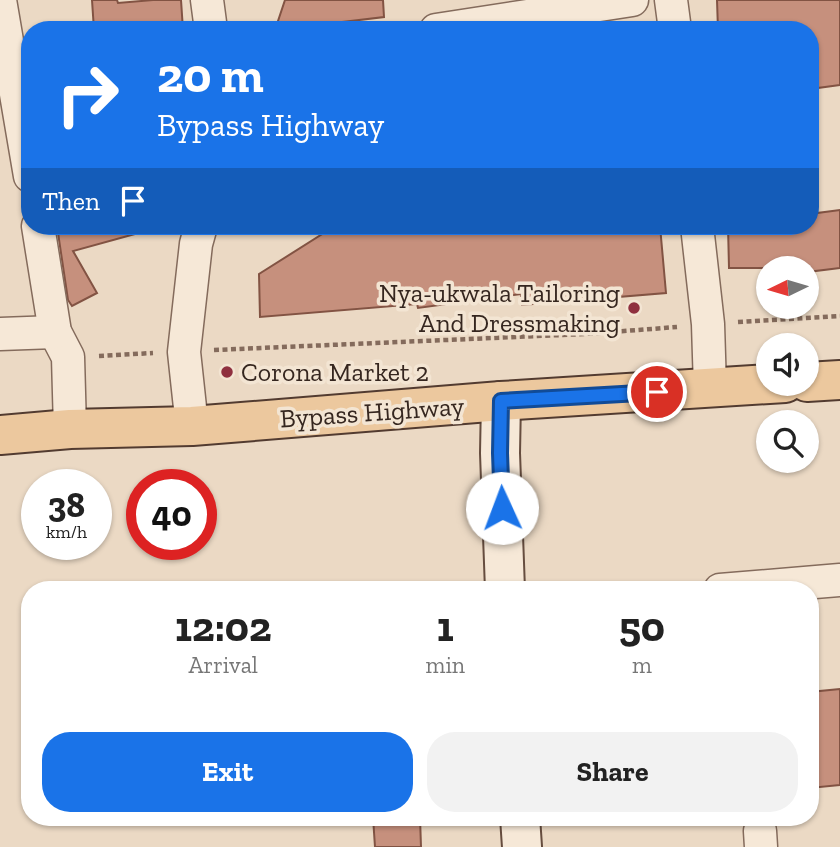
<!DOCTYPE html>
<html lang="en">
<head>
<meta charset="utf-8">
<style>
	:root { --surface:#fff; --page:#f2f2f2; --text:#222; --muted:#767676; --accent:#1a73e8 }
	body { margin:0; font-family:"Zilla Slab",serif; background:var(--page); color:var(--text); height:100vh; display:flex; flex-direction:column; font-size:26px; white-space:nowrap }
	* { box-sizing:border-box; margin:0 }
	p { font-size:23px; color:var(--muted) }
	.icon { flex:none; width:38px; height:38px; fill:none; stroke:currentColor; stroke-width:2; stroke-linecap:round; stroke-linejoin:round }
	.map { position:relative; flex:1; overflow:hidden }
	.sheet { position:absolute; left:21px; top:581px; width:798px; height:245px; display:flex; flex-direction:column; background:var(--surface); border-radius:28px; box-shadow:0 2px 5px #0004 }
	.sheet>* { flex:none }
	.hud { position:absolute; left:21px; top:21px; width:798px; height:214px; border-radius:28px; box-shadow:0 2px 5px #0004; background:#1a73e8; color:#fff; overflow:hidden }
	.needle { width:46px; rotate:265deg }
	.fabs { position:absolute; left:756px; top:256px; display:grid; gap:14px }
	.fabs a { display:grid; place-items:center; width:63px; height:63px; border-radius:50%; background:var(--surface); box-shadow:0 2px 5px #0004; font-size:35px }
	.speed { position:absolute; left:21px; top:469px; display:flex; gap:14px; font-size:35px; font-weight:700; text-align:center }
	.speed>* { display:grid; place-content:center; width:91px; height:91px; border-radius:50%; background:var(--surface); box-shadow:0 2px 5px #0004; line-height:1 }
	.speed small { font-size:18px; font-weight:400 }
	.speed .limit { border:10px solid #d22; background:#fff; color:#111 }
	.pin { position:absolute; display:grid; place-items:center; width:60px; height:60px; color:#fff; margin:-30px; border:4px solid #fff; border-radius:50%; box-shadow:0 2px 7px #0007 }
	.me { position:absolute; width:77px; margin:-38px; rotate:358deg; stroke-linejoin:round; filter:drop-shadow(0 0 5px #0008) }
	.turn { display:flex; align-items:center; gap:24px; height:147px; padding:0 21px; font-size:32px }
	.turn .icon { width:91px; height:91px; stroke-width:2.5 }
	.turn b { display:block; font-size:49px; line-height:60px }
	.then { display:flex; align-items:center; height:66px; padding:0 21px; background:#0003; gap:14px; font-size:26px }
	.eta { display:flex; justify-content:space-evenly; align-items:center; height:119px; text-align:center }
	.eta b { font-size:42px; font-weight:700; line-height:49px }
	.action { display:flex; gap:14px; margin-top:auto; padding:14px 21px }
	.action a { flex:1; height:80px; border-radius:28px; background:var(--accent); color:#fff; font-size:28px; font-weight:700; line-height:80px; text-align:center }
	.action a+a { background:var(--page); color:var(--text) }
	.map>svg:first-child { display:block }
	.building { fill:#c6907d; stroke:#825343; stroke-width:2 }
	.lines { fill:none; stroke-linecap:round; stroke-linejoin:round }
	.street-casing { stroke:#846b5c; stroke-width:35 }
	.secondary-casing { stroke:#664d3f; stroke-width:42 }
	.primary-casing { stroke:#523b30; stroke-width:42 }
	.path { stroke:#846b5c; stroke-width:4.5; stroke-dasharray:5 3.5; stroke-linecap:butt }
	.street { stroke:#f6e8d7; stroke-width:32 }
	.secondary { stroke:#f6e8d7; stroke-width:38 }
	.primary { stroke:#ecc89e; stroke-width:38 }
	.route-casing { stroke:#114b97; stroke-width:18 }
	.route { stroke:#1a73e8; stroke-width:12 }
	.poi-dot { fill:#8f303f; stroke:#f3e5d3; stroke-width:2.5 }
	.labels { text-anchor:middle; stroke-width:7; stroke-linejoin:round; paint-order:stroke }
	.poi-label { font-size:26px; fill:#35261f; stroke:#f3e5d3; text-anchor:end }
	.street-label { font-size:26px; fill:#35261f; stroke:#f3e5d3 }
</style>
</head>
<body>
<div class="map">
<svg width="840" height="847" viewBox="0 0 840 847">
	<rect width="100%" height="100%" fill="#ebd9c4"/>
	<g class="building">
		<polygon points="92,0 117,0 118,3 153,0 181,0 183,30 94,30"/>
		<polygon points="285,0 383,0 384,17 275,30"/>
		<polygon points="717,0 840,0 840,85 810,89 810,30 718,30"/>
		<polygon points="840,210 840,268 807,272 807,268 729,268 728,226 810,226 810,214"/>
		<polygon points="57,226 134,226 135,234 73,251 97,293 72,306 68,300"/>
		<polygon points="335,226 660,226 666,293 522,305 521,294 418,308 417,304 260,317 259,274"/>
		<polygon points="840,689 840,785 810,788 810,692"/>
		<polygon points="373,817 420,817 421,847 375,847"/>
	</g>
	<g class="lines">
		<g class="street-casing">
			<g id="street">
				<polyline points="0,0 30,176"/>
				<polyline points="207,0 211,30"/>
				<polyline points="671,0 675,30"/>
				<polyline points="436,30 632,0"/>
				<polyline points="38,226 55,332 68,357 70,429"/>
				<polyline points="697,226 708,324 710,388"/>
				<polyline points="0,334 55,332"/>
				<polyline points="192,426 184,352 196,244 201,226"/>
				<polyline points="720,590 840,580"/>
				<polyline points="760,831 761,847"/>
			</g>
		</g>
		<g class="secondary-casing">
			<g id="secondary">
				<polyline points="501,401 500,453 505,590"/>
				<polyline points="520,817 522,847"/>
			</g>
		</g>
		<g class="primary-casing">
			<g id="primary">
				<polyline points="807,382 840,380"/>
				<polyline points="0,435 70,429 192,426 501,401 785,383"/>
			</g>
		</g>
		<g class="path">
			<polyline points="738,322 840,316"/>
			<polyline points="214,350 585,334 677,327"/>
			<polyline points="99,356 153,353"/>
		</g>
		<use href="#street" class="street"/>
		<use href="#secondary" class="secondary"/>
		<use href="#primary" class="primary"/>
	</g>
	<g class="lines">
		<g class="route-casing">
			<polyline id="route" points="502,508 500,453 501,401 657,392"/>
		</g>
		<use href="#route" class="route"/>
	</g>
	<g class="poi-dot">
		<circle cx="634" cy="308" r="7"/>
		<circle cx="227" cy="372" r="7"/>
	</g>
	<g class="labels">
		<g class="poi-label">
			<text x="620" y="302">Nya-ukwala Tailoring<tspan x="620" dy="30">And Dressmaking</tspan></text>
			<text x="241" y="381" text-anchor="start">Corona Market 2</text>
		</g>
		<g class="street-label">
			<text transform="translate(372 412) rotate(-4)" y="9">Bypass Highway</text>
		</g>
	</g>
</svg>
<div class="fabs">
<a><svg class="needle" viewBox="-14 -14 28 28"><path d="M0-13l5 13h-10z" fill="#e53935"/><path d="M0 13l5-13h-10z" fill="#767676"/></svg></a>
<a><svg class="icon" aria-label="sound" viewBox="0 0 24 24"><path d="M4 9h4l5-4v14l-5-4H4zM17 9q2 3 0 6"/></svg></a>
<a><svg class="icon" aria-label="search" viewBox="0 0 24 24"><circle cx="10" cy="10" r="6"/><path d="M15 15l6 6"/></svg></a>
</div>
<div class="speed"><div>38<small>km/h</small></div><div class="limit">40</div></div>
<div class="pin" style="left:657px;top:392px;background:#d93025"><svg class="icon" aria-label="arrive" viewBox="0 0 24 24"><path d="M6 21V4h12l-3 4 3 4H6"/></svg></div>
<svg class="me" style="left:502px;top:508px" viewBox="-20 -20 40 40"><circle r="19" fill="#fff"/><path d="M0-13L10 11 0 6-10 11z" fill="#1a73e8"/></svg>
<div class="hud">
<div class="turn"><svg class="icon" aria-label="right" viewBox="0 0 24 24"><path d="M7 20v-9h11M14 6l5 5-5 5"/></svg><div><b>20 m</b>Bypass Highway</div></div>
<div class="then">Then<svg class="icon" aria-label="arrive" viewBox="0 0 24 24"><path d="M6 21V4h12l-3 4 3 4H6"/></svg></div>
</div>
<section class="sheet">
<div class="eta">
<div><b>12:02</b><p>Arrival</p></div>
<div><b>1</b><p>min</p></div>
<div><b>50</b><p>m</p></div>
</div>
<div class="action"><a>Exit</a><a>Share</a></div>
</section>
</div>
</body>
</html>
